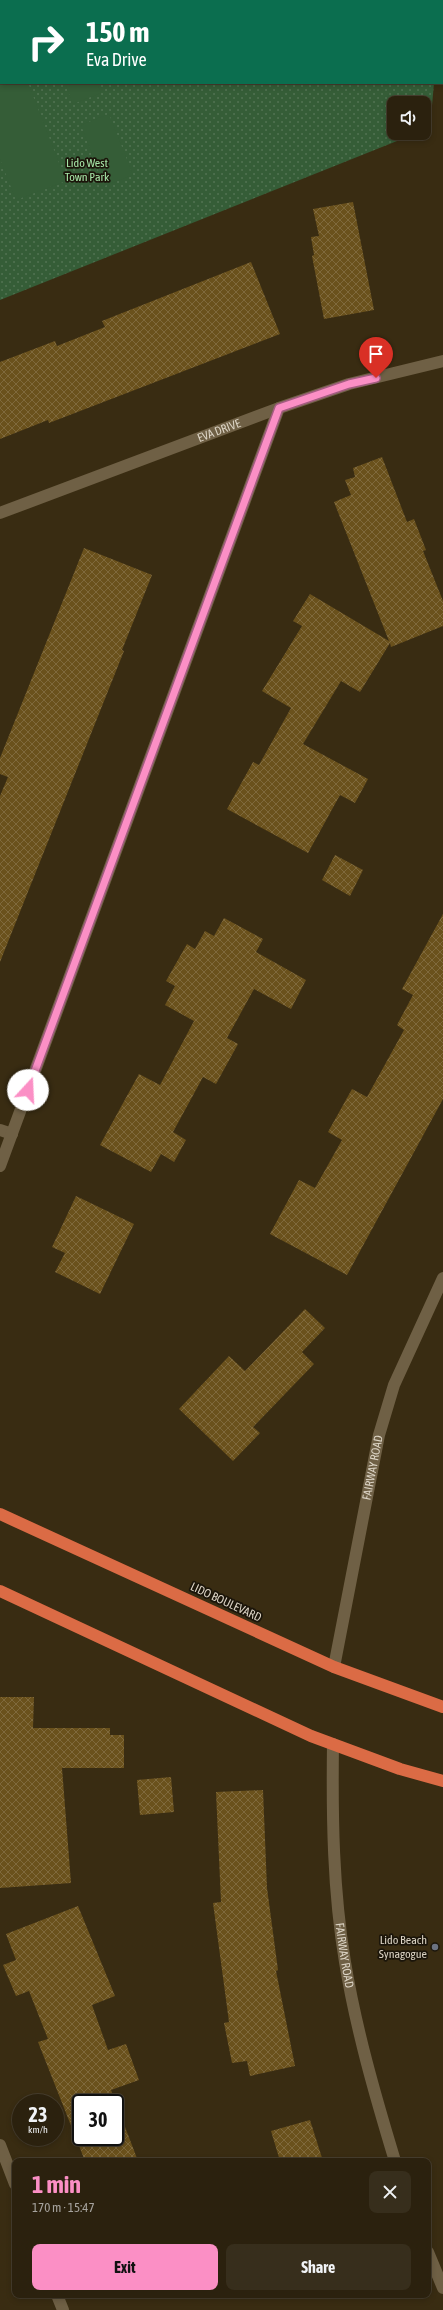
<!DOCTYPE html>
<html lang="en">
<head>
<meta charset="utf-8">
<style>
	:root { --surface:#2b210e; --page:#372e1c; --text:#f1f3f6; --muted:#a6a39e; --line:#473e2e; --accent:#fb8fc5 }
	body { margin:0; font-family:"Asap Condensed",sans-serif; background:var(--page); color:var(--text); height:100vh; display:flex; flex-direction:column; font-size:15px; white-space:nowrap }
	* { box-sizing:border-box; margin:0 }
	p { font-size:13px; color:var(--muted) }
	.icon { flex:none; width:22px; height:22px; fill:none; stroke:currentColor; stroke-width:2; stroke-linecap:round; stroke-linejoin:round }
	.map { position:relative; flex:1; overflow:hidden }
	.drawer { position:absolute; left:12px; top:2158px; width:419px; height:140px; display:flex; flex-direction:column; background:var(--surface); border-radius:8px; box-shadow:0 2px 6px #0003,0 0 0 1px var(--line) }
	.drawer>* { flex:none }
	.guide { position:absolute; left:0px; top:0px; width:443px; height:84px; box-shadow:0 2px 6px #0003,0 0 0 1px var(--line); background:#0b6e4f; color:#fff; overflow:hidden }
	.controls { position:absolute; left:387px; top:96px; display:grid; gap:8px }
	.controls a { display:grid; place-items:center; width:44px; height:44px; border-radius:8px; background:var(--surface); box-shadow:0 2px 6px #0003,0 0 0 1px var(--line); font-size:20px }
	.speed { position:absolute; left:12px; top:2094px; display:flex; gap:8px; font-size:20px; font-weight:700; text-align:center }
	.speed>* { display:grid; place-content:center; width:52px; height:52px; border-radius:50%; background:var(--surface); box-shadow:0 2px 6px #0003,0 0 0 1px var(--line); line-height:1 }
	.speed small { font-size:10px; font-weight:400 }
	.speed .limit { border:2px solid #111; border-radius:6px; background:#fff; color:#111 }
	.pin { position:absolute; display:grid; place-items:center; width:34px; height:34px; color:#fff; margin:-41px -17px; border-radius:50% 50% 50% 0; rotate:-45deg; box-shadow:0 0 4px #0007 }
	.pin .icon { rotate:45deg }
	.me { position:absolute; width:44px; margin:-22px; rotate:20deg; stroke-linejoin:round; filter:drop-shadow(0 0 3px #0008) }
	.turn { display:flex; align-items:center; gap:14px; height:84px; padding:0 20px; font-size:18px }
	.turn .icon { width:52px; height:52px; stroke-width:2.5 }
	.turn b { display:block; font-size:28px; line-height:34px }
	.round { display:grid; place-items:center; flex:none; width:42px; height:42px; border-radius:8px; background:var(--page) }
	.summary { display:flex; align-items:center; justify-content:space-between; height:68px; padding:0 20px }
	h1 { font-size:24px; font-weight:700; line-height:30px; color:var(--accent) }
	.primary-button { display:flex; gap:8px; margin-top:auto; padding:8px 20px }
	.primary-button a { flex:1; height:46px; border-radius:8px; background:var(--accent); color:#111; font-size:16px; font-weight:700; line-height:46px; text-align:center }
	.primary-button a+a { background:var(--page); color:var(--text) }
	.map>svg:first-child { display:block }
	.park { fill:url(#park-dots) }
	.pitch { fill:#355d37 }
	.building { fill:url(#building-cross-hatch); fill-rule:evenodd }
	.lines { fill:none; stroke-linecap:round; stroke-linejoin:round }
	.street { stroke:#6f6045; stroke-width:12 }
	.highway { stroke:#db6b45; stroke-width:12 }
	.route-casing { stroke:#a35d80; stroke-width:10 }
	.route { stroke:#fb8fc5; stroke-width:7 }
	.worship-dot { fill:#6b7280; stroke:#1b150a; stroke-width:1.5 }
	.labels { text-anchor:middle; stroke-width:3.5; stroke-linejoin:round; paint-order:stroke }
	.park-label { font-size:12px; fill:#a6e5a7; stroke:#1b150a }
	.street-label { font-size:12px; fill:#dcd4c5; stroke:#1b150a }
	.poi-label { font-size:12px; fill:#dcd4c5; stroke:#1b150a; text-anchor:end }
</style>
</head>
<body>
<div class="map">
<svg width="443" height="2310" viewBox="0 0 443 2310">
	<defs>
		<pattern id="park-dots" width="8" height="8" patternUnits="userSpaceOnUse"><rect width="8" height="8" fill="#355d37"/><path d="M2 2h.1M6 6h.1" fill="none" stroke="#527352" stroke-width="1.8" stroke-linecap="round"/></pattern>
		<pattern id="building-cross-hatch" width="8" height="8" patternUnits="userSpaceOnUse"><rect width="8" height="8" fill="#6a511c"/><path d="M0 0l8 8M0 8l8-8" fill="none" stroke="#7f693c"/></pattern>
	</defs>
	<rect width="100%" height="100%" fill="#392c12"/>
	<polygon class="park" points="0,0 441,0 1,1 1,83 434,83 430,128 424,130 424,103 394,103 394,133 417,133 0,300"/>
	<g class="pitch">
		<polygon points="0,82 28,83 66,181 16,200 0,159"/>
		<polygon points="65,83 97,83 101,93 73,104"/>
		<polygon points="109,114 133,175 104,186 81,125"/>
	</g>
	<g class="building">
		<polygon points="353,202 374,310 324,319 312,256 314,255 311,237 319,236 313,209"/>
		<polygon points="251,262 280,334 49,423 48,420 0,439 0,362 55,341 57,346 105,327 102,321"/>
		<polygon points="382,457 407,522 414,519 426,550 423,551 443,601 443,626 391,647 390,643 360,692 341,681 303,744 368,779 355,803 340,795 308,853 227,809 253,762 259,765 291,708 262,691 302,626 293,621 310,594 389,641 334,502 351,495 345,480 355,477 353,468"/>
		<polygon points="84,548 152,575 122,650 124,651 0,962 0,796 8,777 0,774 0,758"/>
		<polygon points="335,855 363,870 350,896 322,880"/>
		<polygon points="443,914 443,1099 347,1275 270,1234 299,1180 315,1188 342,1140 328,1132 352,1089 367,1097 404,1030 397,1025 413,995 402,989"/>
		<polygon points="224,918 263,939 256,952 306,980 291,1009 254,989 227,1038 238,1044 216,1084 203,1077 173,1132 186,1140 174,1162 161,1154 151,1172 100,1145 139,1074 160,1085 194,1021 165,1005 175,986 166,981 187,944 195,949 205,931 214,936"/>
		<polygon points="76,1196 134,1224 100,1294 55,1272 65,1253 52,1247"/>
		<polygon points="305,1309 325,1328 302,1352 314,1364 253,1427 260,1433 233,1461 179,1409 229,1356 245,1371"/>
		<polygon points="0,1697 34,1697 33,1728 110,1728 110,1735 124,1735 124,1768 62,1768 71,1883 0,1888"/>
		<polygon points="171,1777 174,1812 140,1815 137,1780"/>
		<polygon points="263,1790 267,1888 278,1970 276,1971 295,2066 250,2076 247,2061 232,2063 224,2023 229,2022 213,1903 221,1902 216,1792"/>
		<path d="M78 1906 115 1996 92 2005 108 2050 126 2044 139 2080 111 2090 138 2161H85L38 2042 48 2039 29 1991 16 1996 3 1965 16 1960 6 1934ZM81 2103H115V2137H81Z"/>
		<polygon points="310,2120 323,2161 280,2161 271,2131"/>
	</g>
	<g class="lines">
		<g class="street">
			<path id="s1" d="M0 513 279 408 349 384 443 361"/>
			<polyline points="0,1130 12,1134"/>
			<polyline points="0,1166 279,408"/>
			<path id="s2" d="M334 1667 379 1435 394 1385 443 1278"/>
			<path id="s3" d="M333 1744C332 1817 333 1890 345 1962 356 2029 375 2095 395 2161"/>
			<polyline points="0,2145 15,2184"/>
			<polyline points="428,2252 443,2288"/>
			<polyline points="57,2295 63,2310"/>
		</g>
		<g class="highway">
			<polyline points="0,1514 334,1667 443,1707"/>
			<polyline points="0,1591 311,1736 400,1769 443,1781"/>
		</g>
	</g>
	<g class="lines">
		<g class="route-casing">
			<polyline id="route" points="28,1090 279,408 349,384 376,378"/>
		</g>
		<use href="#route" class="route"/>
	</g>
	<circle class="worship-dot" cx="435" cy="1947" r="4"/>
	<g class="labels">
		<g class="park-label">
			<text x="87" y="167">Lido West<tspan x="87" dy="14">Town Park</tspan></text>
		</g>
		<g class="street-label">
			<text dy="4" stroke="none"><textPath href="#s1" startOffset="234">EVA DRIVE</textPath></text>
			<text dy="4" stroke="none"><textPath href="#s2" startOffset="203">FAIRWAY ROAD</textPath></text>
			<text transform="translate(226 1602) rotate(25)" y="4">LIDO BOULEVARD</text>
			<text dy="4" stroke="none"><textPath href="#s3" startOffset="212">FAIRWAY ROAD</textPath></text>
		</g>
		<g class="poi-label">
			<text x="427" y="1944">Lido Beach<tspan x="427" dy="14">Synagogue</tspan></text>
		</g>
	</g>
</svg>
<div class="controls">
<a><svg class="icon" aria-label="sound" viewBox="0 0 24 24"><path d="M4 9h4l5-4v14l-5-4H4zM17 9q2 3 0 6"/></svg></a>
</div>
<div class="speed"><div>23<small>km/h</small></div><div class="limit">30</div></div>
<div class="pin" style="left:376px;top:378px;background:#d93025"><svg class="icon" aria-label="arrive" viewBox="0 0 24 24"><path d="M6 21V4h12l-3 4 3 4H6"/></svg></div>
<svg class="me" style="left:28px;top:1090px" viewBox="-20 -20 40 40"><circle r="19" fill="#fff"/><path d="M0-13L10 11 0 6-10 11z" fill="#fb8fc5"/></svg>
<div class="guide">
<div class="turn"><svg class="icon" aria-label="right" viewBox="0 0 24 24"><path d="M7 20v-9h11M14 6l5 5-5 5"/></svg><div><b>150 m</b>Eva Drive</div></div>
</div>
<section class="drawer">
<div class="summary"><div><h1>1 min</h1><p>170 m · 15:47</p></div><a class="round"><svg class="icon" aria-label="close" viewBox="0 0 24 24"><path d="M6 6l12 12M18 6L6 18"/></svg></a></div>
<div class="primary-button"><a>Exit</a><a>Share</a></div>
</section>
</div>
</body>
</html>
